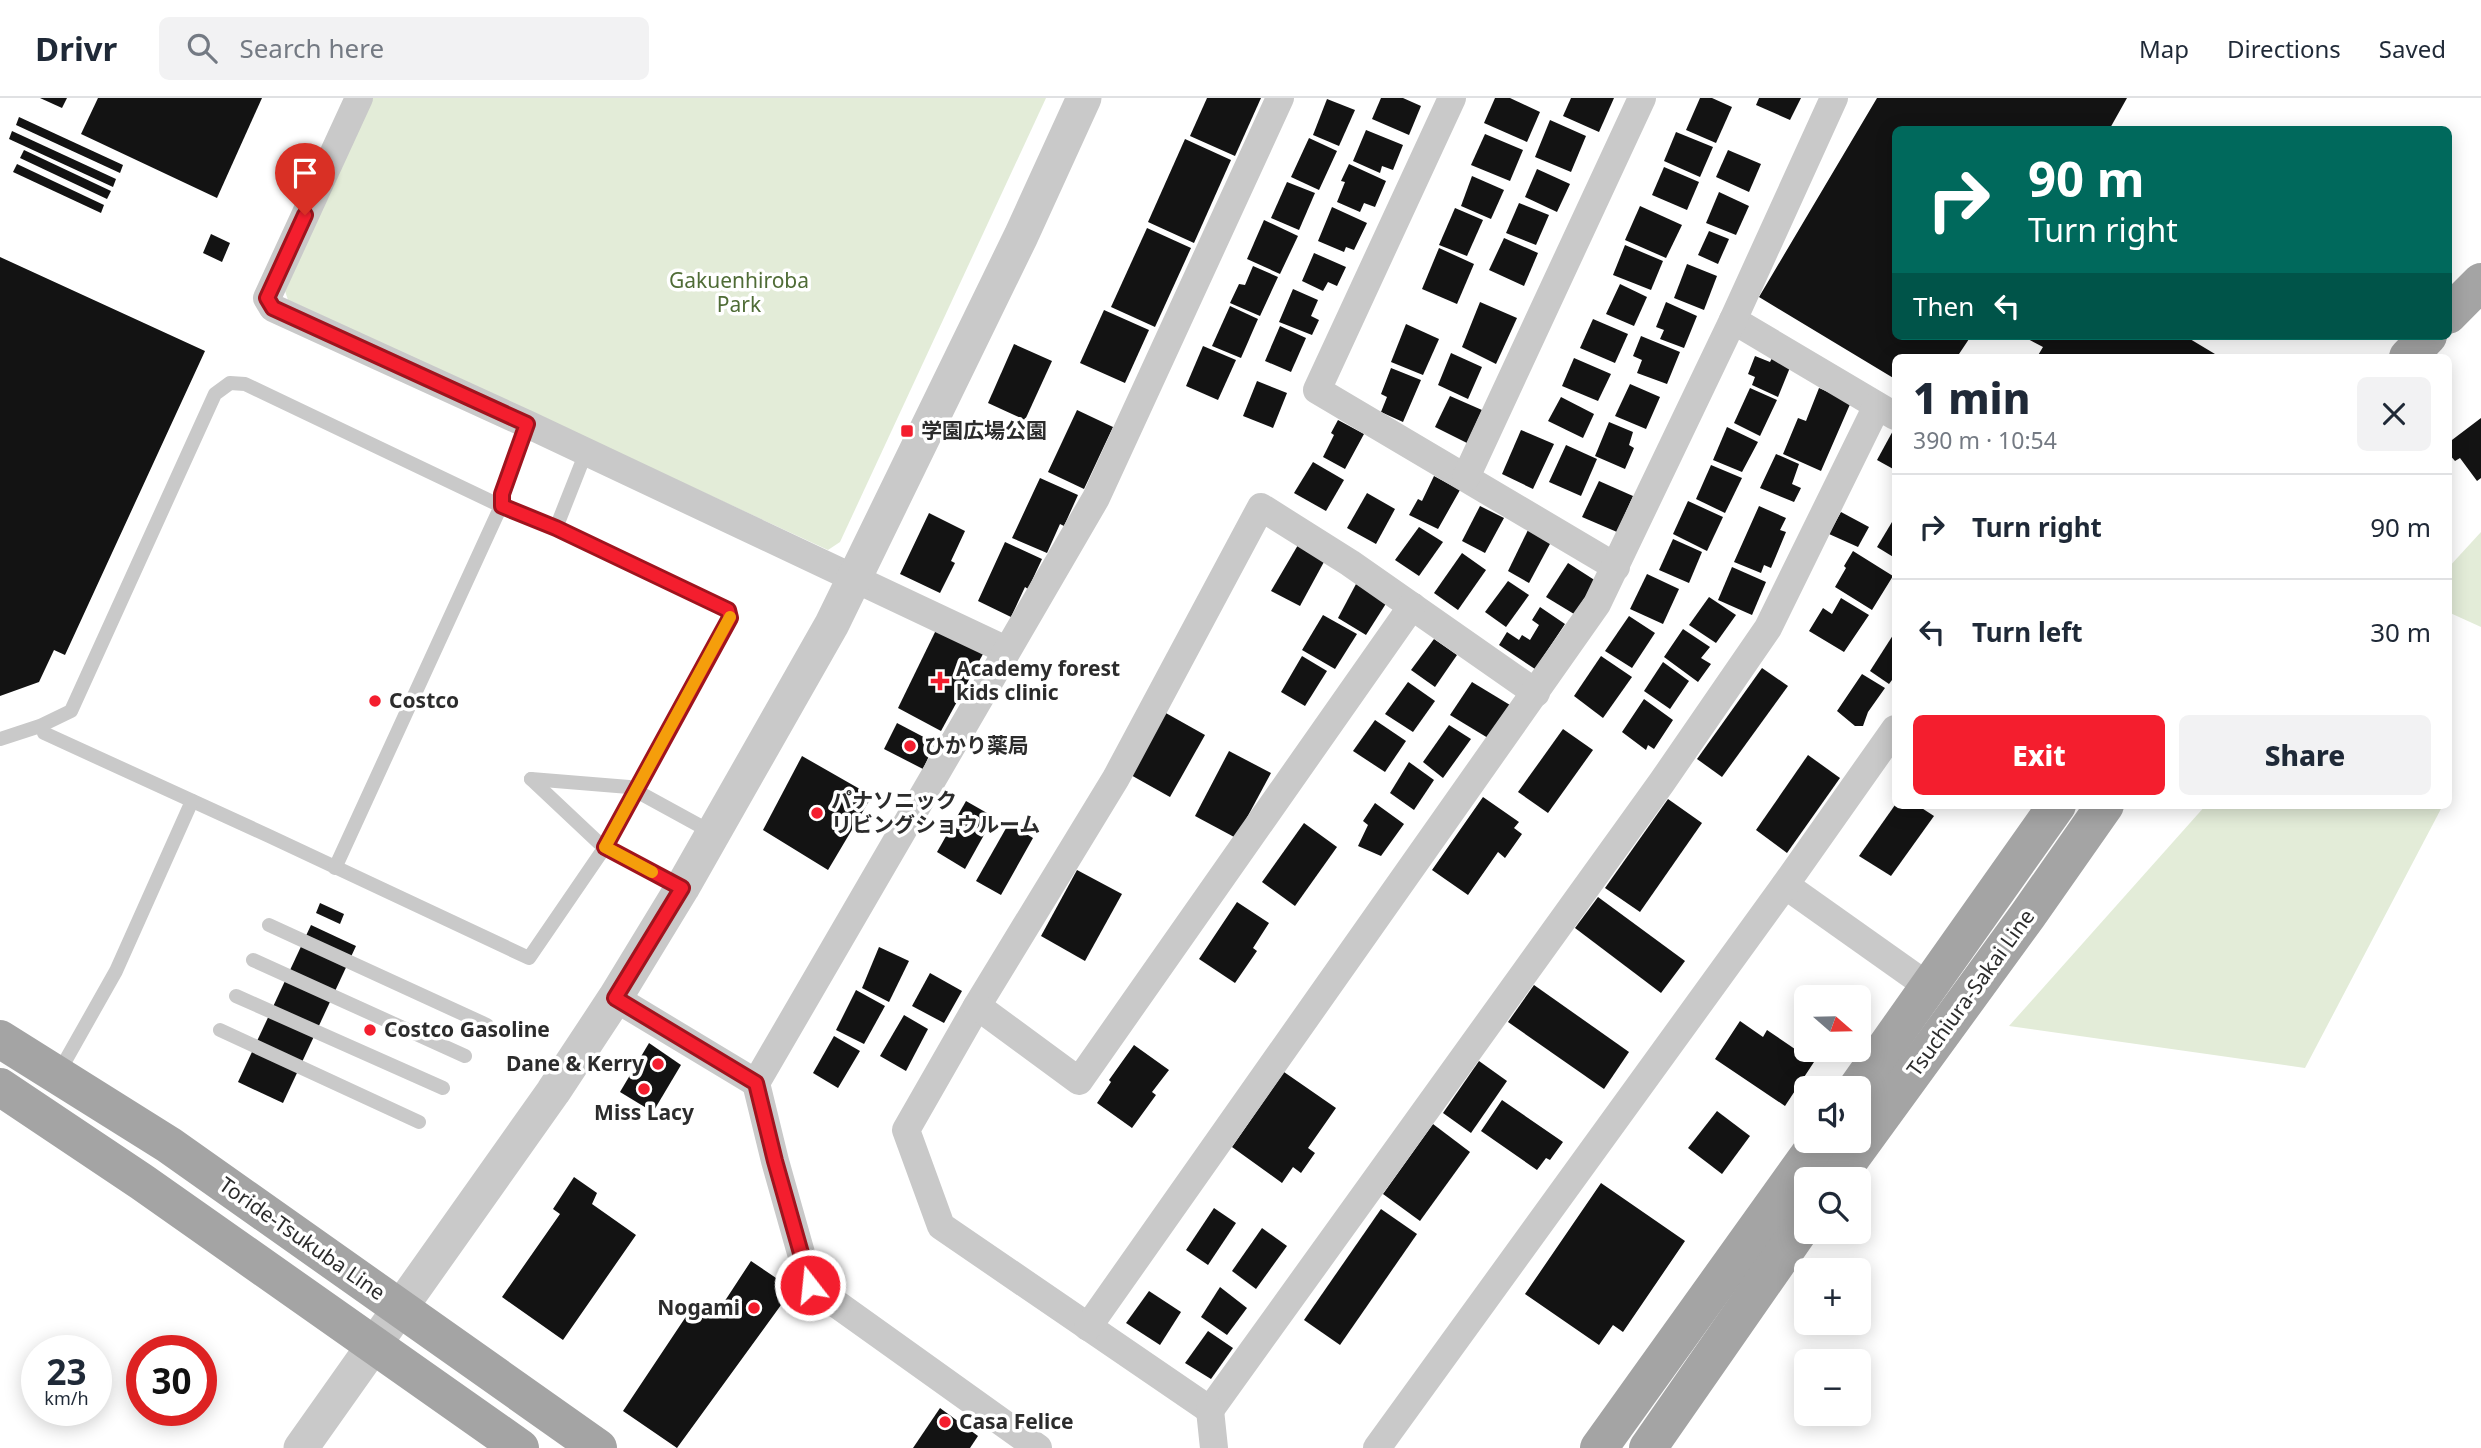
<!DOCTYPE html>
<html lang="en">
<head>
<meta charset="utf-8">
<style>
	:root { --surface:#fff; --page:#f2f2f3; --text:#1f2937; --muted:#747a83; --line:#e0e1e3; --accent:#f41e2e }
	body { margin:0; font-family:"Noto Sans","Noto Sans JP",sans-serif; background:var(--page); color:var(--text); height:100vh; display:flex; flex-direction:column; font-size:26px; white-space:nowrap }
	* { box-sizing:border-box; margin:0 }
	p { font-size:23px; color:var(--muted) }
	.icon { flex:none; width:38px; height:38px; fill:none; stroke:currentColor; stroke-width:2; stroke-linecap:round; stroke-linejoin:round }
	.map { position:relative; flex:1; overflow:hidden }
	.side { position:absolute; left:1892px; top:256px; width:560px; height:455px; display:flex; flex-direction:column; background:var(--surface); border-radius:10px; box-shadow:0 4px 18px #0003 }
	.side>* { flex:none }
	.guide { position:absolute; left:1892px; top:28px; width:560px; height:214px; border-radius:10px; box-shadow:0 4px 18px #0003; background:#00695c; color:#fff; overflow:hidden }
	.needle { width:46px; rotate:110deg }
	.controls { position:absolute; left:1794px; top:887px; display:grid; gap:14px }
	.controls a { display:grid; place-items:center; width:77px; height:77px; border-radius:10px; background:var(--surface); box-shadow:0 4px 18px #0003; font-size:35px }
	.speed { position:absolute; left:21px; top:1237px; display:flex; gap:14px; font-size:35px; font-weight:700; text-align:center }
	.speed>* { display:grid; place-content:center; width:91px; height:91px; border-radius:50%; background:var(--surface); box-shadow:0 4px 18px #0003; line-height:1 }
	.speed small { font-size:18px; font-weight:400 }
	.speed .limit { border:10px solid #d22; background:#fff; color:#111 }
	.pin { position:absolute; display:grid; place-items:center; width:60px; height:60px; color:#fff; margin:-72px -30px; border-radius:50% 50% 50% 0; rotate:-45deg; box-shadow:0 0 7px #0007 }
	.pin .icon { rotate:45deg }
	.me { position:absolute; width:77px; margin:-38px; rotate:344deg; stroke-linejoin:round; filter:drop-shadow(0 0 5px #0008) }
	.turn { display:flex; align-items:center; gap:24px; height:147px; padding:0 21px; font-size:32px }
	.turn .icon { width:91px; height:91px; stroke-width:2.5 }
	.turn b { display:block; font-size:49px; line-height:60px }
	.then { display:flex; align-items:center; height:66px; padding:0 21px; background:#0003; gap:14px; font-size:26px }
	.round { display:grid; place-items:center; flex:none; width:74px; height:74px; border-radius:10px; background:var(--page) }
	.headline { display:flex; align-items:center; justify-content:space-between; height:119px; padding:0 21px }
	h1 { font-size:42px; font-weight:800; line-height:52px }
	.action { display:flex; gap:14px; margin-top:auto; padding:14px 21px }
	.action a { flex:1; height:80px; border-radius:10px; background:var(--accent); color:#fff; font-size:28px; font-weight:800; line-height:80px; text-align:center }
	.action a+a { background:var(--page); color:var(--text) }
	ul { padding:0; list-style:none }
	li { display:flex; align-items:center; gap:21px; height:105px; padding:0 21px; border-top:2px solid var(--line) }
	li div { flex:1 }
	li b { display:block; font-size:26px }
	li em { font-style:normal }
	header { display:flex; align-items:center; gap:42px; box-sizing:border-box; height:98px; padding:0 35px; background:var(--surface); border-bottom:2px solid var(--line) }
	header strong { font-size:33px }
	nav { display:flex; gap:38px; margin-inline-start:auto; font-size:24px }
	.search { width:490px; height:63px; background:var(--page); display:flex; align-items:center; gap:18px; box-sizing:border-box; padding:0 24px; border-radius:10px; color:var(--muted); font-size:26px }
	.map>svg:first-child { display:block }
	.green { fill:#e3ecd8 }
	.building { fill:#131313 }
	.lines { fill:none; stroke-linecap:round; stroke-linejoin:round }
	.service { stroke:#c9c9c9; stroke-width:14 }
	.minor { stroke:#c9c9c9; stroke-width:28 }
	.tertiary { stroke:#c9c9c9; stroke-width:35 }
	.primary { stroke:#a4a4a4; stroke-width:38 }
	.route-casing { stroke:#9f141e; stroke-width:18 }
	.route { stroke:#f41e2e; stroke-width:12 }
	.slow { stroke:#f59e0b; stroke-width:12 }
	.poi-dot { fill:#f41e2e; stroke:#fff; stroke-width:2.5 }
	.labels { text-anchor:middle; stroke-width:7; stroke-linejoin:round; paint-order:stroke }
	.park-label { font-size:21px; fill:#4f6c36; stroke:#fff }
	.poi-label { font-size:21px; font-weight:bold; fill:#2c2c2c; stroke:#fff; text-anchor:start }
	.street-label { font-size:21px; fill:#2c2c2c; stroke:#fff }
</style>
</head>
<body>
<header>
<strong>Drivr</strong>
<div class="search"><svg class="icon" aria-label="search" viewBox="0 0 24 24"><circle cx="10" cy="10" r="6"/><path d="M15 15l6 6"/></svg>Search here</div>
<nav><a>Map</a><a>Directions</a><a>Saved</a></nav>
</header>
<div class="map">
<svg width="2481" height="1350" viewBox="0 0 2481 1350">
	<rect width="100%" height="100%" fill="#fff"/>
	<g class="green">
		<polygon points="373,0 1046,0 840,444 828,452 288,202 285,193"/>
		<polygon points="2481,434 2481,529 2448,514 2448,470"/>
		<polygon points="2206,707 2443,707 2305,970 2009,928"/>
	</g>
	<g class="building">
		<polygon points="40,0 67,0 62,10"/>
		<polygon points="98,0 262,0 217,100 81,36"/>
		<polygon points="1207,0 1261,0 1235,58 1190,38"/>
		<polygon points="1381,0 1403,0 1421,8 1409,37 1372,21"/>
		<polygon points="1495,0 1510,0 1540,14 1527,44 1484,25"/>
		<polygon points="1571,0 1614,0 1599,34 1563,18"/>
		<polygon points="1700,0 1712,0 1732,9 1716,45 1686,32"/>
		<polygon points="1759,0 1801,0 1790,22 1756,7"/>
		<polygon points="1877,0 2127,0 2109,32 1895,32 1895,238 1971,238 1957,259 1895,259 1895,281 1759,199"/>
		<polygon points="1327,1 1355,12 1339,48 1313,37"/>
		<polygon points="19,19 123,67 120,75 16,27"/>
		<polygon points="1550,22 1586,38 1571,74 1535,59"/>
		<polygon points="1366,32 1403,47 1393,72 1382,68 1380,75 1353,63"/>
		<polygon points="12,33 116,81 113,89 9,41"/>
		<polygon points="1676,34 1713,49 1700,79 1664,63"/>
		<polygon points="1485,36 1523,52 1510,83 1471,67"/>
		<polygon points="1309,40 1337,53 1319,92 1291,79"/>
		<polygon points="1185,41 1231,62 1194,145 1148,124"/>
		<polygon points="24,52 111,93 107,101 20,60"/>
		<polygon points="1728,52 1761,66 1749,94 1716,79"/>
		<polygon points="17,66 104,107 101,115 13,74"/>
		<polygon points="1349,66 1386,83 1375,109 1364,105 1360,114 1337,104 1345,84 1341,83"/>
		<polygon points="1664,69 1699,84 1687,112 1652,97"/>
		<polygon points="1537,71 1570,86 1557,114 1525,99"/>
		<polygon points="1472,78 1504,92 1491,121 1461,108"/>
		<polygon points="1287,84 1315,95 1299,132 1271,120"/>
		<polygon points="1719,94 1749,108 1736,137 1706,125"/>
		<polygon points="1519,105 1549,117 1536,147 1506,135"/>
		<polygon points="1640,108 1682,127 1666,160 1625,142"/>
		<polygon points="1332,109 1367,125 1354,152 1346,149 1344,154 1318,143"/>
		<polygon points="1455,110 1483,122 1467,158 1439,147"/>
		<polygon points="1264,122 1298,138 1280,176 1247,161"/>
		<polygon points="1147,130 1191,150 1155,229 1111,209"/>
		<polygon points="1709,133 1729,141 1718,166 1698,157"/>
		<polygon points="211,136 230,145 222,164 203,155"/>
		<polygon points="1504,140 1538,155 1524,188 1489,172"/>
		<polygon points="1625,147 1663,163 1651,192 1613,177"/>
		<polygon points="1439,150 1474,166 1457,206 1422,191"/>
		<polygon points="1314,155 1346,169 1337,188 1328,184 1323,193 1302,183"/>
		<polygon points="0,159 205,253 65,557 54,552 39,584 0,598"/>
		<polygon points="1687,166 1717,178 1704,212 1674,200"/>
		<polygon points="1253,168 1278,179 1260,218 1230,205 1239,186 1245,187"/>
		<polygon points="1620,186 1647,199 1634,228 1606,216"/>
		<polygon points="1293,191 1318,202 1311,218 1319,222 1312,237 1279,224"/>
		<polygon points="1480,204 1517,220 1496,266 1462,249"/>
		<polygon points="1666,204 1697,218 1684,250 1660,241 1664,232 1656,229"/>
		<polygon points="1230,208 1258,221 1241,260 1212,248"/>
		<polygon points="1104,212 1149,232 1125,285 1080,265"/>
		<polygon points="1593,221 1628,236 1615,265 1580,250"/>
		<polygon points="1406,226 1439,241 1423,277 1391,264"/>
		<polygon points="1280,228 1306,240 1291,274 1265,263"/>
		<polygon points="1641,238 1680,254 1667,286 1637,275 1642,262 1633,258"/>
		<polygon points="2022,238 2185,238 2220,259 2037,259 2043,249"/>
		<polygon points="1014,246 1052,263 1025,322 988,305"/>
		<polygon points="1203,248 1236,262 1218,302 1186,288"/>
		<polygon points="1451,255 1482,269 1468,301 1438,287"/>
		<polygon points="1755,258 1770,264 1772,260 1791,267 1778,299 1752,287 1755,279 1748,276"/>
		<polygon points="1574,260 1611,276 1598,303 1562,288"/>
		<polygon points="1391,270 1421,282 1403,324 1381,314 1387,299 1381,296"/>
		<polygon points="1257,283 1287,295 1273,330 1243,318"/>
		<polygon points="1630,286 1660,299 1646,331 1615,318"/>
		<polygon points="1750,290 1777,302 1760,338 1734,325"/>
		<polygon points="1819,290 1851,304 1821,373 1783,356 1798,320 1806,323"/>
		<polygon points="1450,298 1482,312 1467,345 1435,329"/>
		<polygon points="1561,299 1594,316 1583,340 1548,323"/>
		<polygon points="1077,312 1113,329 1084,391 1048,374"/>
		<polygon points="2481,320 2481,380 2477,383 2460,360 2455,363 2448,355 2448,345"/>
		<polygon points="1338,322 1364,336 1345,371 1323,359 1334,337 1331,335"/>
		<polygon points="1609,324 1633,334 1629,347 1634,350 1625,371 1595,358"/>
		<polygon points="1727,329 1758,344 1742,374 1713,362"/>
		<polygon points="1895,329 1895,372 1877,362"/>
		<polygon points="1521,332 1554,346 1533,391 1502,376"/>
		<polygon points="1566,347 1597,361 1581,398 1549,384"/>
		<polygon points="1776,356 1799,366 1792,386 1801,390 1794,404 1760,390"/>
		<polygon points="1313,364 1344,382 1326,413 1294,395"/>
		<polygon points="1711,367 1742,380 1725,415 1696,401"/>
		<polygon points="1434,378 1460,392 1438,431 1409,417 1418,401 1422,403"/>
		<polygon points="1040,380 1078,397 1064,428 1060,426 1047,455 1012,440"/>
		<polygon points="1599,383 1633,398 1617,434 1582,419"/>
		<polygon points="1367,395 1395,411 1376,446 1347,430"/>
		<polygon points="1688,403 1723,419 1707,453 1673,436"/>
		<polygon points="1480,408 1504,420 1485,455 1462,443"/>
		<polygon points="1759,408 1786,420 1780,432 1786,434 1771,470 1764,467 1761,475 1734,464"/>
		<polygon points="1841,414 1869,429 1858,449 1829,436"/>
		<polygon points="929,415 965,433 951,463 955,465 940,495 900,476"/>
		<polygon points="1895,419 1895,460 1877,449"/>
		<polygon points="1419,429 1443,444 1419,478 1395,462"/>
		<polygon points="1528,432 1551,444 1529,485 1508,473"/>
		<polygon points="1673,441 1702,454 1689,485 1659,472"/>
		<polygon points="1005,444 1042,461 1028,491 1025,489 1011,519 978,503"/>
		<polygon points="1298,447 1325,462 1300,508 1271,493"/>
		<polygon points="1853,453 1893,478 1872,512 1835,489 1846,470 1844,468"/>
		<polygon points="1462,455 1486,472 1458,512 1434,495"/>
		<polygon points="1568,465 1596,483 1574,516 1546,499"/>
		<polygon points="1732,469 1766,484 1752,517 1718,502"/>
		<polygon points="1647,476 1679,491 1663,526 1630,511"/>
		<polygon points="1508,483 1529,497 1506,529 1485,514"/>
		<polygon points="1356,486 1387,504 1366,537 1338,520"/>
		<polygon points="1709,499 1736,517 1716,545 1689,527"/>
		<polygon points="1841,500 1869,517 1844,554 1809,533 1823,510 1832,516"/>
		<polygon points="1540,509 1565,526 1535,571 1499,547 1507,534 1519,542 1522,537 1530,542 1539,527 1532,522"/>
		<polygon points="1323,517 1357,536 1335,571 1302,552"/>
		<polygon points="1629,518 1655,535 1632,570 1605,553"/>
		<polygon points="937,530 983,556 941,633 898,610"/>
		<polygon points="1683,531 1710,549 1701,560 1711,566 1698,584 1664,559"/>
		<polygon points="1895,534 1895,578 1889,586 1870,573"/>
		<polygon points="1434,541 1457,557 1435,589 1411,572"/>
		<polygon points="1302,558 1327,573 1305,608 1281,594"/>
		<polygon points="1601,558 1632,579 1603,620 1574,598"/>
		<polygon points="1663,564 1689,583 1670,611 1644,593"/>
		<polygon points="1762,570 1788,588 1722,679 1697,661"/>
		<polygon points="1862,576 1885,590 1868,614 1863,628 1855,628 1837,613"/>
		<polygon points="1408,584 1435,603 1413,634 1385,616"/>
		<polygon points="1472,584 1510,607 1488,640 1450,617"/>
		<polygon points="1644,601 1673,622 1654,651 1648,647 1646,652 1622,634"/>
		<polygon points="1164,614 1205,637 1170,699 1129,676"/>
		<polygon points="1375,622 1406,643 1385,674 1353,653"/>
		<polygon points="897,625 935,645 923,671 884,651"/>
		<polygon points="1449,627 1471,641 1443,680 1423,664"/>
		<polygon points="1563,631 1593,652 1548,715 1518,694"/>
		<polygon points="1229,653 1271,675 1236,740 1195,718"/>
		<polygon points="1808,657 1840,680 1787,755 1756,732"/>
		<polygon points="802,658 872,698 828,772 763,732"/>
		<polygon points="1409,664 1434,682 1414,712 1390,695"/>
		<polygon points="1483,699 1519,724 1514,730 1522,736 1505,760 1498,754 1468,797 1432,772"/>
		<polygon points="1668,701 1702,725 1640,814 1605,790"/>
		<polygon points="966,703 994,719 965,771 937,754"/>
		<polygon points="1375,705 1404,726 1381,758 1358,748 1368,727 1363,723"/>
		<polygon points="1895,707 1917,707 1934,718 1891,778 1859,758"/>
		<polygon points="1009,725 1033,740 1001,797 976,783"/>
		<polygon points="1304,725 1337,749 1295,808 1262,784"/>
		<polygon points="1077,772 1122,796 1085,863 1041,838"/>
		<polygon points="1598,799 1685,863 1661,895 1575,830"/>
		<polygon points="1237,804 1269,825 1253,850 1257,853 1235,885 1199,861"/>
		<polygon points="320,805 344,816 340,826 316,815"/>
		<polygon points="311,827 356,848 283,1005 238,984"/>
		<polygon points="879,849 909,863 889,904 862,890"/>
		<polygon points="930,875 962,893 944,925 912,908"/>
		<polygon points="1534,887 1629,954 1604,991 1508,924"/>
		<polygon points="856,892 885,908 864,946 836,932"/>
		<polygon points="904,917 928,931 906,973 880,958"/>
		<polygon points="1740,923 1763,939 1767,932 1814,964 1785,1008 1715,961"/>
		<polygon points="834,938 860,953 838,990 813,975"/>
		<polygon points="649,945 681,967 653,1014 620,994"/>
		<polygon points="1134,947 1169,972 1152,994 1156,997 1132,1030 1097,1005 1111,984 1109,982"/>
		<polygon points="1479,963 1507,983 1471,1035 1443,1015"/>
		<polygon points="1284,974 1336,1010 1308,1050 1315,1055 1301,1075 1293,1069 1282,1085 1232,1049"/>
		<polygon points="1502,1002 1563,1044 1550,1062 1546,1060 1537,1072 1481,1033"/>
		<polygon points="1717,1013 1750,1038 1722,1076 1688,1050"/>
		<polygon points="1433,1026 1470,1054 1420,1123 1383,1096"/>
		<polygon points="574,1079 597,1095 592,1106 636,1137 563,1242 502,1199 560,1116 553,1111"/>
		<polygon points="1601,1085 1685,1143 1623,1234 1613,1227 1599,1247 1525,1196"/>
		<polygon points="1214,1110 1236,1125 1208,1167 1186,1152"/>
		<polygon points="1381,1111 1417,1136 1340,1247 1304,1222"/>
		<polygon points="1262,1130 1287,1148 1256,1191 1232,1173"/>
		<polygon points="751,1163 779,1182 775,1187 789,1196 677,1350 623,1313 695,1205 715,1218"/>
		<polygon points="1220,1189 1247,1210 1227,1237 1201,1219"/>
		<polygon points="1149,1193 1181,1214 1160,1247 1126,1225"/>
		<polygon points="1208,1233 1233,1250 1211,1281 1185,1265"/>
		<polygon points="940,1310 978,1338 970,1350 913,1350"/>
	</g>
	<g class="lines">
		<g class="service">
			<polyline points="556,430 586,354"/>
			<polyline points="0,641 40,628 71,613 215,296 230,285 245,286 501,408 556,430 728,512 730,520 605,749 529,860 269,738 44,635"/>
			<polyline points="531,681 629,689 713,735"/>
			<polyline points="531,681 599,745 681,789"/>
			<polyline points="335,770 501,408 502,396 527,326"/>
			<polyline points="269,827 487,927"/>
			<polyline points="253,862 465,958"/>
			<polyline points="236,898 443,990"/>
			<polyline points="220,932 419,1024"/>
			<polyline points="59,974 116,873 192,703"/>
		</g>
		<g class="minor">
			<polyline points="359,0 267,200 273,210 527,326 1006,552"/>
			<polyline points="1452,0 1317,292 1616,469"/>
			<polyline points="1733,222 1895,318"/>
			<polyline points="1466,379 1642,0"/>
			<polyline points="1536,595 1350,465 1261,409 1116,680 977,908 906,1032 941,1128 1210,1312 1662,684 1768,530 1877,308"/>
			<polyline points="1785,787 1929,889"/>
			<polyline points="615,900 756,985"/>
			<polyline points="977,908 1079,983 1412,508"/>
			<polyline points="1088,1229 1597,506 1733,222 1834,0"/>
			<polyline points="1210,1312 1214,1350"/>
			<polyline points="1038,1350 810,1187 775,1063 756,985 1096,400 1280,0"/>
			<polyline points="1377,1350 1785,787 1895,631"/>
		</g>
		<polyline class="tertiary" points="301,1350 553,994 615,900 682,790 832,526 1021,138 1084,0"/>
		<g class="primary">
			<polyline points="2448,217 2481,184"/>
			<polyline points="2408,259 2428,238"/>
			<polyline points="0,941 169,1047 598,1350"/>
			<polyline points="0,989 142,1084 520,1350"/>
			<polyline points="1857,990 2057,707"/>
			<polyline points="1835,1082 2028,817 2105,707"/>
			<polyline points="1599,1350 1819,1043"/>
			<polyline points="1648,1350 1806,1123"/>
		</g>
	</g>
	<g class="lines">
		<g class="route-casing">
			<polyline id="route" points="305,117 267,200 273,210 527,326 502,396 502,408 556,430 728,512 730,520 605,749 682,790 615,900 756,985 775,1063 810,1187"/>
		</g>
		<use href="#route" class="route"/>
		<polyline class="slow" points="652,774 605,749 730,519"/>
	</g>
	<g class="poi-dot">
		<rect x="900" y="326" width="14" height="14" rx="3.5"/>
		<path d="M936.5 572.5h7v7h7v7h-7v7h-7v-7h-7v-7h7z"/>
		<circle cx="375" cy="603" r="7"/>
		<circle cx="910" cy="648" r="7"/>
		<circle cx="817" cy="715" r="7"/>
		<circle cx="370" cy="932" r="7"/>
		<circle cx="658" cy="966" r="7"/>
		<circle cx="644" cy="991" r="7"/>
		<circle cx="754" cy="1210" r="7"/>
		<circle cx="945" cy="1324" r="7"/>
	</g>
	<g class="labels">
		<g class="park-label">
			<text x="739" y="190">Gakuenhiroba<tspan x="739" dy="24">Park</tspan></text>
		</g>
		<g class="poi-label">
			<text x="921" y="340">学園広場公園</text>
			<text x="956" y="578">Academy forest<tspan x="956" dy="24">kids clinic</tspan></text>
			<text x="389" y="610">Costco</text>
			<text x="924" y="655">ひかり薬局</text>
			<text x="831" y="710">パナソニック<tspan x="831" dy="24">リビングショウルーム</tspan></text>
			<text x="384" y="939">Costco Gasoline</text>
			<text x="644" y="973" text-anchor="end">Dane &amp; Kerry</text>
			<text x="644" y="1022" text-anchor="middle">Miss Lacy</text>
			<text x="740" y="1217" text-anchor="end">Nogami</text>
			<text x="959" y="1331">Casa Felice</text>
		</g>
		<g class="street-label">
			<text transform="translate(1971 895) rotate(-54)" y="7">Tsuchiura-Sakai Line</text>
			<text transform="translate(302 1141) rotate(35)" y="7">Toride-Tsukuba Line</text>
		</g>
	</g>
</svg>
<div class="controls">
<a><svg class="needle" viewBox="-14 -14 28 28"><path d="M0-13l5 13h-10z" fill="#e53935"/><path d="M0 13l5-13h-10z" fill="#747a83"/></svg></a>
<a><svg class="icon" aria-label="sound" viewBox="0 0 24 24"><path d="M4 9h4l5-4v14l-5-4H4zM17 9q2 3 0 6"/></svg></a>
<a><svg class="icon" aria-label="search" viewBox="0 0 24 24"><circle cx="10" cy="10" r="6"/><path d="M15 15l6 6"/></svg></a>
<a>+</a>
<a>−</a>
</div>
<div class="speed"><div>23<small>km/h</small></div><div class="limit">30</div></div>
<div class="pin" style="left:305px;top:117px;background:#d93025"><svg class="icon" aria-label="arrive" viewBox="0 0 24 24"><path d="M6 21V4h12l-3 4 3 4H6"/></svg></div>
<svg class="me" style="left:810px;top:1187px" viewBox="-20 -20 40 40"><circle r="17" fill="#f41e2e" stroke="#fff" stroke-width="3"/><path d="M0-11L8 9 0 5-8 9z" fill="#fff"/></svg>
<div class="guide">
<div class="turn"><svg class="icon" aria-label="right" viewBox="0 0 24 24"><path d="M7 20v-9h11M14 6l5 5-5 5"/></svg><div><b>90 m</b>Turn right</div></div>
<div class="then">Then<svg class="icon" aria-label="left" viewBox="0 0 24 24"><path d="M17 20v-9H6M10 6l-5 5 5 5"/></svg></div>
</div>
<section class="side">
<div class="headline"><div><h1>1 min</h1><p>390 m · 10:54</p></div><a class="round"><svg class="icon" aria-label="close" viewBox="0 0 24 24"><path d="M6 6l12 12M18 6L6 18"/></svg></a></div>
<ul>
<li><svg class="icon" aria-label="right" viewBox="0 0 24 24"><path d="M7 20v-9h11M14 6l5 5-5 5"/></svg><div><b>Turn right</b></div><em>90 m</em></li>
<li><svg class="icon" aria-label="left" viewBox="0 0 24 24"><path d="M17 20v-9H6M10 6l-5 5 5 5"/></svg><div><b>Turn left</b></div><em>30 m</em></li>
</ul>
<div class="action"><a>Exit</a><a>Share</a></div>
</section>
</div>
</body>
</html>
